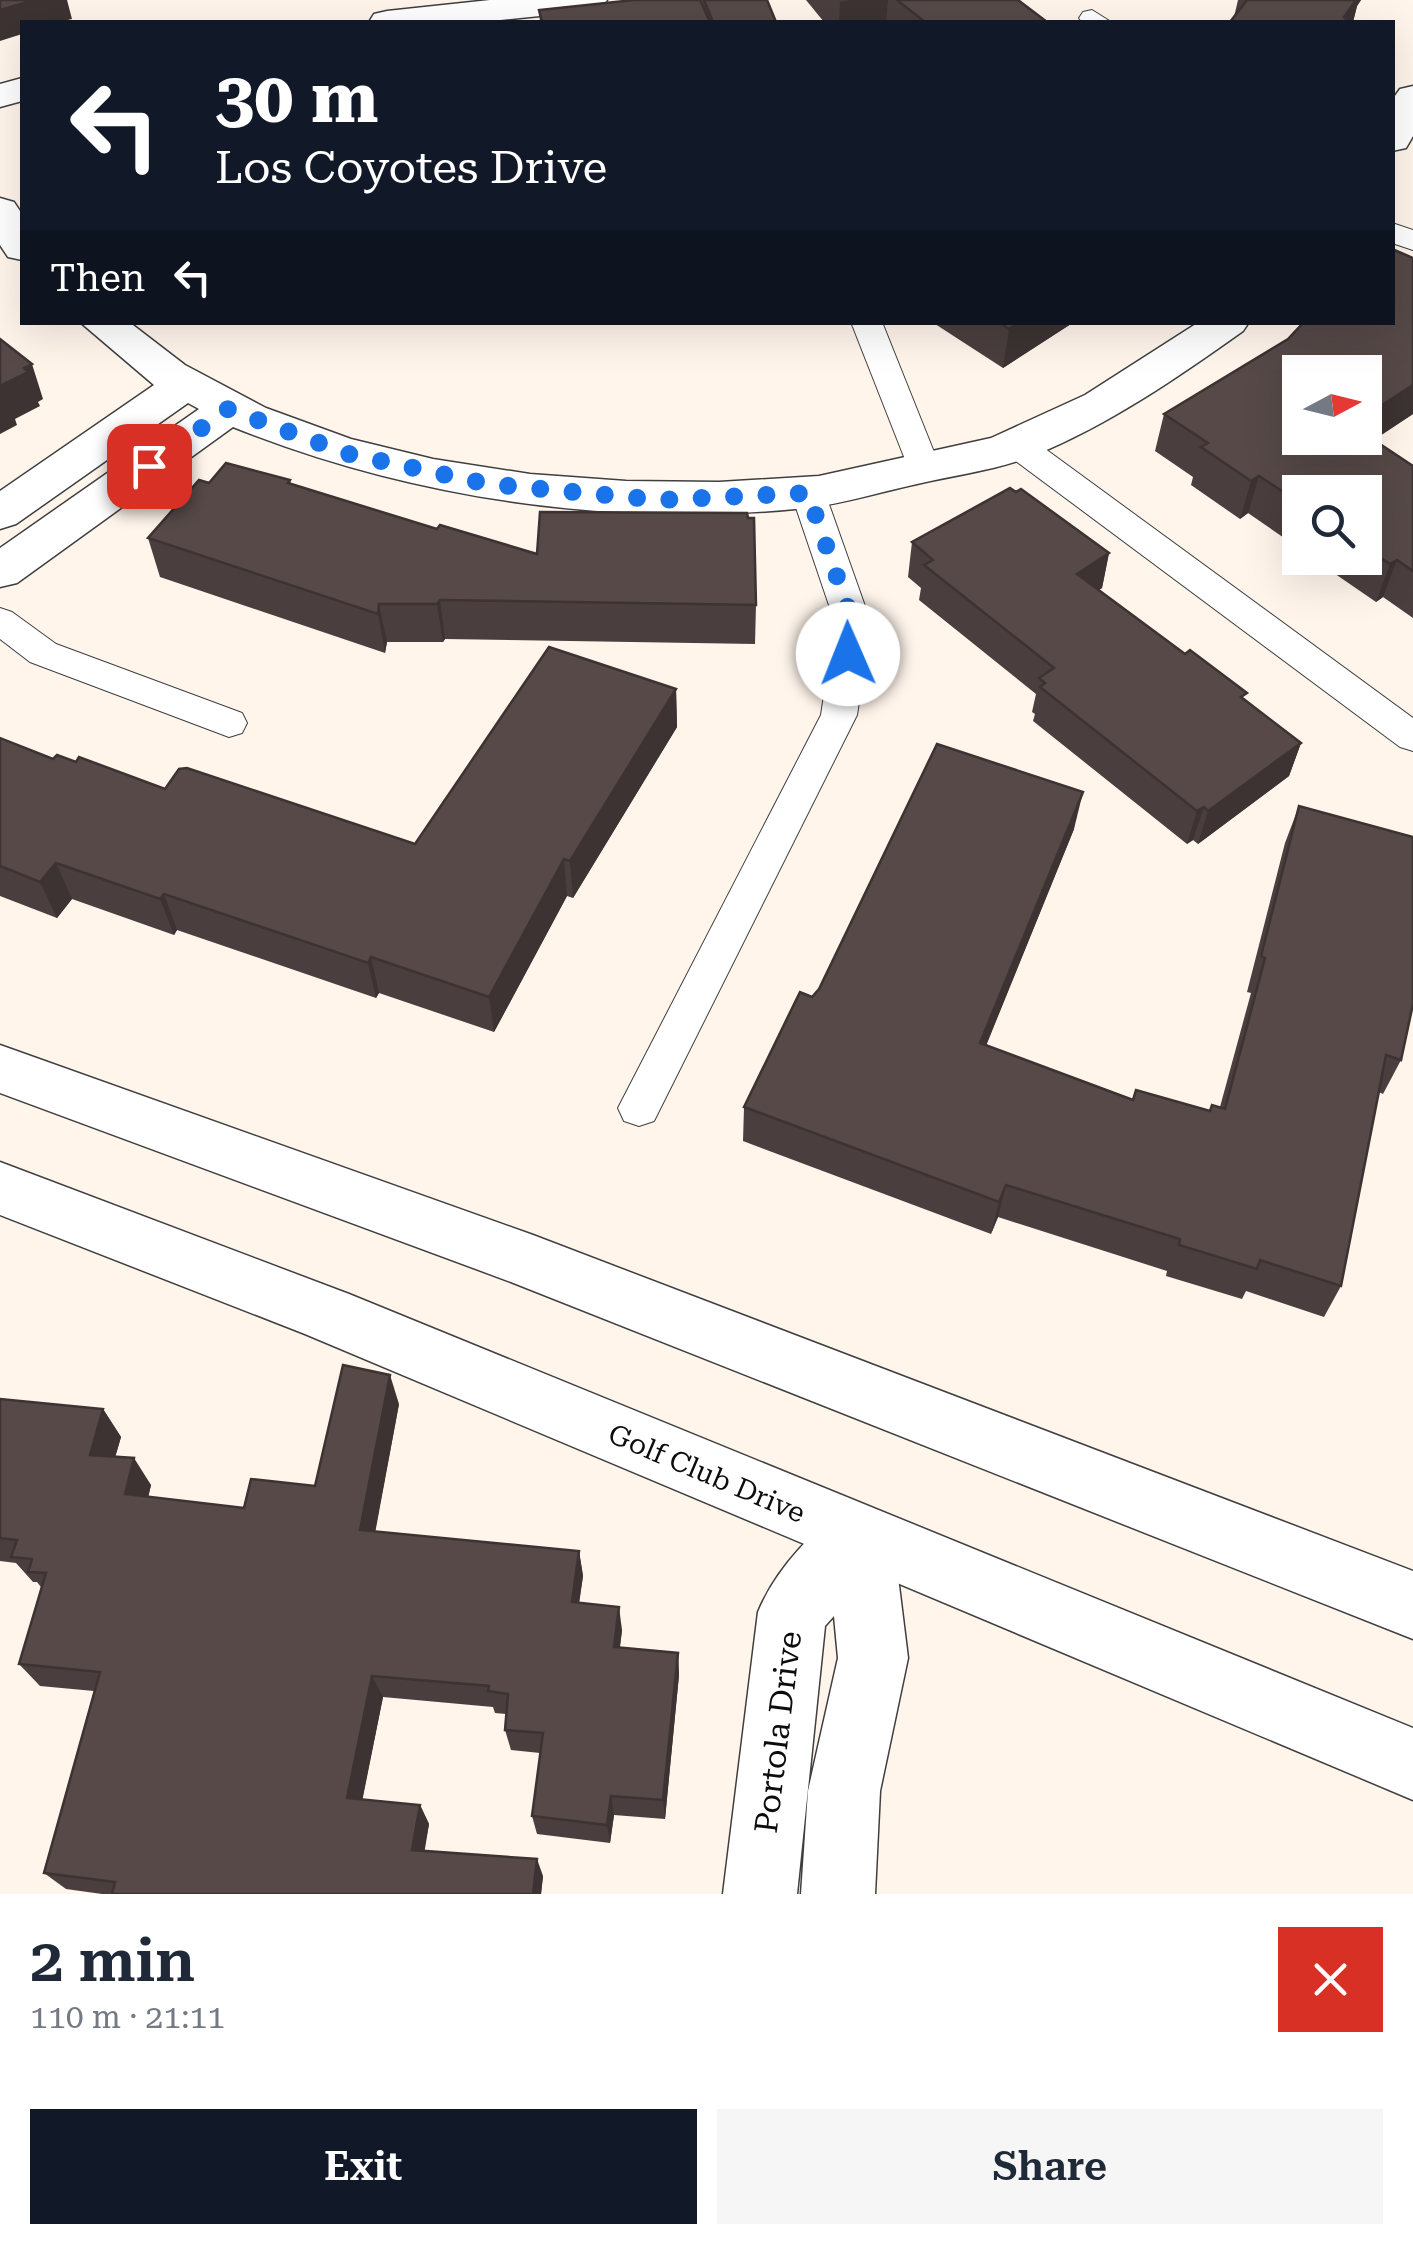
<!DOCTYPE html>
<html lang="en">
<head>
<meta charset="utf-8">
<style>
	:root { --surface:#fff; --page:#f6f6f7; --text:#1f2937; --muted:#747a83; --accent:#111827 }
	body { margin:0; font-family:"Roboto Serif",serif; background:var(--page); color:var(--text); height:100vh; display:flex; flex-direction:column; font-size:38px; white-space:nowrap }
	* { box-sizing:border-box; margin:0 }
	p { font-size:32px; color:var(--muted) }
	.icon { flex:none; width:55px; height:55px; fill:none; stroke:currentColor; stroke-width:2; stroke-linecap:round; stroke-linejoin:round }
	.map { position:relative; height:1894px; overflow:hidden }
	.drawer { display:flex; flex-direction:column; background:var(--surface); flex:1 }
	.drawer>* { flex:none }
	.banner { position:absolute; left:20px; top:20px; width:1375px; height:305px; border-radius:0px; box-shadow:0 10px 40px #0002; background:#111827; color:#fff; overflow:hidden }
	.needle { width:65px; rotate:83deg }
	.fabs { position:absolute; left:1282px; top:355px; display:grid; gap:20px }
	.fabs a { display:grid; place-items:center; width:100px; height:100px; border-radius:0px; background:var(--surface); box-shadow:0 10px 40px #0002; font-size:50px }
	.pin { position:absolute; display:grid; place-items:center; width:85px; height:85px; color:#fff; margin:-42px; border-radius:20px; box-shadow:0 5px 15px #0006 }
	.me { position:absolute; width:110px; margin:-55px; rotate:359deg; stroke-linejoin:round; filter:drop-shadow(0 0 8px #0008) }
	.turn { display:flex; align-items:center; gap:35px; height:210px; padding:0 30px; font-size:45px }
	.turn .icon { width:130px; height:130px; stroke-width:2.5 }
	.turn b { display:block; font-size:70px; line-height:85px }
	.then { display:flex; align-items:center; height:95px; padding:0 30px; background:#0003; gap:20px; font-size:38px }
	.round { display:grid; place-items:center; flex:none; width:105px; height:105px; border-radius:0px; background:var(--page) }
	.summary { display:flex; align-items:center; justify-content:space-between; height:170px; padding:0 30px }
	h1 { font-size:60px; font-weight:600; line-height:75px }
	.action { display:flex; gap:20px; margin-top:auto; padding:20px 30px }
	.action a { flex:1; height:115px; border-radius:0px; background:var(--accent); color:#fff; font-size:40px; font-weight:600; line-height:115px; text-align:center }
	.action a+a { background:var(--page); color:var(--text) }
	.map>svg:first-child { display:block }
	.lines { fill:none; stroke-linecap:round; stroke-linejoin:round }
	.service-casing { stroke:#3f3f3f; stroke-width:2 }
	.minor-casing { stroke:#3f3f3f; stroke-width:3 }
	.tertiary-casing { stroke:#3f3f3f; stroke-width:3 }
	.service { fill:#fff; fill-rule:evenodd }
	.minor { fill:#fff; fill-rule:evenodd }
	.tertiary { fill:#fff; fill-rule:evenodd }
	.wall { fill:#4a3f3e }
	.shaded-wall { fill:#3c3332 }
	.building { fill:#564948; stroke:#3c3332; stroke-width:2.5 }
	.route { stroke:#1a73e8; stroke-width:18; stroke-dasharray:0 32.4 }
	.labels { text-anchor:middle; stroke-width:10; stroke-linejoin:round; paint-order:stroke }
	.street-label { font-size:28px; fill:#0c0c0c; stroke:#fff }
	.near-street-label { font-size:32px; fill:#0c0c0c; stroke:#fff }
</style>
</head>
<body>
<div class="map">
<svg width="1413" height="1894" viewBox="0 0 1413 1894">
	<rect width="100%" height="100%" fill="#fff5eb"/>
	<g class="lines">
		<g class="service-casing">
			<g id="service">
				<polygon points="1092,10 1111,22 1082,22 1079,18 1083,12"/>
				<polygon points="1392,223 1413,230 1413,250 1392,243"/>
				<polygon points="851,322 882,322 940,467 936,475 924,478 912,475 908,467"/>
				<polygon points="1017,434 1029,437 1413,718 1413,751 1400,747 1005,453 1001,445 1005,437"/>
				<polygon points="808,482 820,485 825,493 871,623 857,715 654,1121 639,1126 624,1121 618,1108 821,715 835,623 791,493 796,485"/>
				<polygon points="0,608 12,612 56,644 242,713 247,723 242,733 229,737 30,662 0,639"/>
			</g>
		</g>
		<g class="minor-casing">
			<g id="minor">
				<polygon points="490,0 607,0 602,8 589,11 481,22 369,22 374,14 387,11"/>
				<polygon points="22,78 22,101 0,107 0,84"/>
				<polygon points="1413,86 1413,136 1406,148 1392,151 1392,100 1400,89"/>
				<polygon points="0,198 14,202 22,214 22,260 8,257 0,245"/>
				<path d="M80 322H129L185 365 266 408 351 439 433 459 530 474 626 481 719 482 819 476 991 438 1085 395 1199 322H1249L1243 331C1177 378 1110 424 1035 455 997 470 956 475 917 484 880 492 843 504 806 508 613 528 413 499 233 427L17 583 0 587V548L199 409 188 403 16 524 0 529V491L154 385Z"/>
				<path d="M859 1504 883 1514 893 1537 908 1658 880 1791 875 1894H801L808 1791 838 1658 834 1616 825 1626 797 1894H723L758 1612C775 1571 817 1521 859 1504Z"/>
			</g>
		</g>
		<g class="tertiary-casing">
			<g id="tertiary">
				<polygon points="0,1045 533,1235 1413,1571 1413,1639 511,1282 0,1093"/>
				<polygon points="0,1162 349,1294 1413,1728 1413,1800 305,1334 0,1215"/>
			</g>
		</g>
		<use href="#service" class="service"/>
		<use href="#minor" class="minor"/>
		<use href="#tertiary" class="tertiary"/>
	</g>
	<g class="wall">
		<polygon points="634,0 767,0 776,22 540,22 539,10"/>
		<polygon points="806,0 1018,0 1047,22 824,22"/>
		<polygon points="1238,0 1361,0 1357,6 1353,22 1230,22 1234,17"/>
		<polygon points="1413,258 1413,414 1374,440 1413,466 1413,618 1383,597 1376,602 1312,558 1365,558 1365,492 1300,492 1300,549 1248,513 1240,519 1191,485 1193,477 1155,451 1164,414 1288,339"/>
		<polygon points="932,322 1074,322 1003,368"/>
		<polygon points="290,480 291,484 437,529 537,554 756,605 755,644 445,639 443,642 387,642 385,653 160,577 148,538 209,483"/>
		<polygon points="912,542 1109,553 1102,588 1099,590 1301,743 1289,776 1198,844 1193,840 1187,844 1033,721 1035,714 1032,712 1036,694 919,600 921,588 908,577"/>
		<polygon points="676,689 677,727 573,898 567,896 494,1032 379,993 376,998 177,930 174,935 72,899 57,918 0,896 0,738 53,759 76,762 165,789 415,844"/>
		<polygon points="1299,806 1401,1060 1383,1094 1379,1092 1341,1286 1324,1317 1246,1291 1242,1299 1166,1276 1167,1271 998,1217 991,1234 743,1141 744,1107 812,997 1074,829 986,1045 1133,1099 1209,1111 1212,1105 1220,1107 1251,993 1247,992 1285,843"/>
		<polygon points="0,1399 103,1409 121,1437 115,1457 151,1485 148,1497 244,1508 315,1486 399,1404 375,1531 579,1551 583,1576 579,1602 622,1630 620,1647 678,1653 679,1675 665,1819 614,1815 610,1843 537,1834 532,1816 540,1753 511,1750 505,1730 506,1714 495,1713 493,1707 383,1697 362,1800 420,1805 429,1824 424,1850 543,1876 541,1894 102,1894 66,1889 44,1873 94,1691 40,1686 19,1664 41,1587 37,1582 33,1582 16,1563 0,1561"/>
	</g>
	<g class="shaded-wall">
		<polygon points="34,0 67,0 72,19 59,22 22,22 22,34 0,41 0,10"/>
		<polygon points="851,0 888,0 886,22 839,22 840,2"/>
		<polygon points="1350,0 1361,0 1357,6 1353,22 1343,22"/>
		<polygon points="1019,322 1074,322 1003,368 1009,329"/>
		<polygon points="32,364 43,399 38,402 40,406 15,419 17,425 0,434 0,386"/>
		<polygon points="1413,385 1413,414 1339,462 1365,438 1365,416"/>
		<polygon points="1259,476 1248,513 1240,519 1251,481"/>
		<polygon points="1109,553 1102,588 1070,608 1077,574"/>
		<polygon points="1397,560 1383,597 1376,602 1390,564"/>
		<polygon points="440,600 445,639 443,642 437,604"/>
		<polygon points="379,604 387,642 385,653 378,614"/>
		<polygon points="676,689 677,727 573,898 570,861"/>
		<polygon points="1301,743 1289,776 1198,844 1208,811"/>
		<polygon points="1083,792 1074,829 973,1078 980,1043"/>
		<polygon points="1204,807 1193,840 1187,844 1197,811"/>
		<polygon points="564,859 567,896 494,1032 489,997"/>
		<polygon points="56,863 72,899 57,918 40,882"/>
		<polygon points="164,894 177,930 174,935 160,899"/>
		<polygon points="371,957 379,993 376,998 368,963"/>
		<polygon points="1006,1185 998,1217 991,1234 999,1202"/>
		<polygon points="390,1375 399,1404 371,1555 360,1530"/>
		<polygon points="103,1409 121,1437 108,1482 90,1455"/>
		<polygon points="134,1458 151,1485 143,1520 125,1494"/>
		<polygon points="579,1551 583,1576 576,1625 572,1602"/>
		<polygon points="619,1607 622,1630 617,1669 614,1647"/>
		<polygon points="678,1653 679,1675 665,1819 663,1800"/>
		<polygon points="372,1676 383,1697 359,1817 347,1798"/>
		<polygon points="611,1796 614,1815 610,1843 607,1825"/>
		<polygon points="420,1805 429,1824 422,1867 412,1850"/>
		<polygon points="537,1859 543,1876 541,1894 533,1894"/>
	</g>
	<g class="building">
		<polygon points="0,0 34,0 0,10"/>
		<polygon points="634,0 700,0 710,22 542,22 539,10"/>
		<polygon points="704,0 767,0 776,22 713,22"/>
		<polygon points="897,0 1018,0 1047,22 925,22"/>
		<polygon points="1247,0 1356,0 1344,17 1347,18 1344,22 1230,22"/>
		<polygon points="1392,249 1413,258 1413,385 1365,416 1365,372 1300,372 1300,438 1365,438 1365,434 1413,466 1413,571 1397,560 1390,564 1365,547 1365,492 1300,492 1300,503 1259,476 1251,481 1201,447 1208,443 1164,414 1288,339 1304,322 1392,322"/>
		<polygon points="999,322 1019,322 1009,329"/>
		<polygon points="0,339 32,364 24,368 28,372 0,386"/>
		<polygon points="226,463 290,480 288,483 437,529 440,525 537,554 540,512 747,513 748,518 754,518 756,605 440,600 437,604 379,604 378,614 148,538 199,480 209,483"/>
		<polygon points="1010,488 1016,492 1021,489 1109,553 1077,574 1185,654 1190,650 1247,693 1241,697 1301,743 1208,811 1204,807 1197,811 1040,687 1045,683 1039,678 1054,668 924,565 933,560 912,542"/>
		<polygon points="549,647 676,689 570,861 564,859 489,997 371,957 368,963 164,894 160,899 56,863 40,882 0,866 0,738 53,759 57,755 76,762 79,757 165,789 179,769 187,768 415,844"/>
		<polygon points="937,744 1083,792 980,1043 1133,1100 1136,1090 1210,1111 1212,1105 1225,1109 1265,958 1261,956 1299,806 1413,837 1413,1004 1401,1060 1386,1055 1341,1286 1260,1260 1257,1269 1179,1245 1180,1239 1006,1185 999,1202 744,1107 800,992 812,997 819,989"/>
		<polygon points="343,1365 390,1375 360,1530 579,1551 572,1602 619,1607 614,1647 678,1653 663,1800 611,1796 607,1825 532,1816 543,1733 505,1730 508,1694 488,1691 489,1686 372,1676 347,1798 420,1805 412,1850 537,1859 533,1894 112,1894 115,1882 44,1873 100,1672 19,1664 46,1573 28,1572 32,1559 11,1557 17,1540 0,1538 0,1399 103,1409 90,1455 134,1458 125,1494 244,1508 251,1479 315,1486"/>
	</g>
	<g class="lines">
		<polyline class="route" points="149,466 228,409 349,454 488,484 660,500 808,493 853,623 848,654"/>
	</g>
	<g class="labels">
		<g class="street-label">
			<text transform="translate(707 1473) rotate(23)" y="10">Golf Club Drive</text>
		</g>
		<g class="near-street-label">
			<text transform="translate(778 1732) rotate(-83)" y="11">Portola Drive</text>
		</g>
	</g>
</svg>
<div class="fabs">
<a><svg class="needle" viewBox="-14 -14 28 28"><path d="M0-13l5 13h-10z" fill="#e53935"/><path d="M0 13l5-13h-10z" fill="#747a83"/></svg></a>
<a><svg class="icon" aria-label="search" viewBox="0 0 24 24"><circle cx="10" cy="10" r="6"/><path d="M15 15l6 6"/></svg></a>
</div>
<div class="pin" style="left:149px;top:466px;background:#d93025"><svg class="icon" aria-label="arrive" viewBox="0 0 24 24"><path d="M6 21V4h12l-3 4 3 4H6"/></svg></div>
<svg class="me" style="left:848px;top:654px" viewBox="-20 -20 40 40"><circle r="19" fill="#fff"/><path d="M0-13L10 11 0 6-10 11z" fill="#1a73e8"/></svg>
<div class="banner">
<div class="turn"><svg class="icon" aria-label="left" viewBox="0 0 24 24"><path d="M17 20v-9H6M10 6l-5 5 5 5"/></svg><div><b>30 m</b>Los Coyotes Drive</div></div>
<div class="then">Then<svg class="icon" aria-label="left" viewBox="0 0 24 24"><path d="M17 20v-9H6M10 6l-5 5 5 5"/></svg></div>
</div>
</div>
<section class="drawer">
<div class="summary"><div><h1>2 min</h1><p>110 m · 21:11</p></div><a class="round" style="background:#d93025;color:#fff"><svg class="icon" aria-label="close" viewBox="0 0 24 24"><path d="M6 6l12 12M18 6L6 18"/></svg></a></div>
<div class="action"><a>Exit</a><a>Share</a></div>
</section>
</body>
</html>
